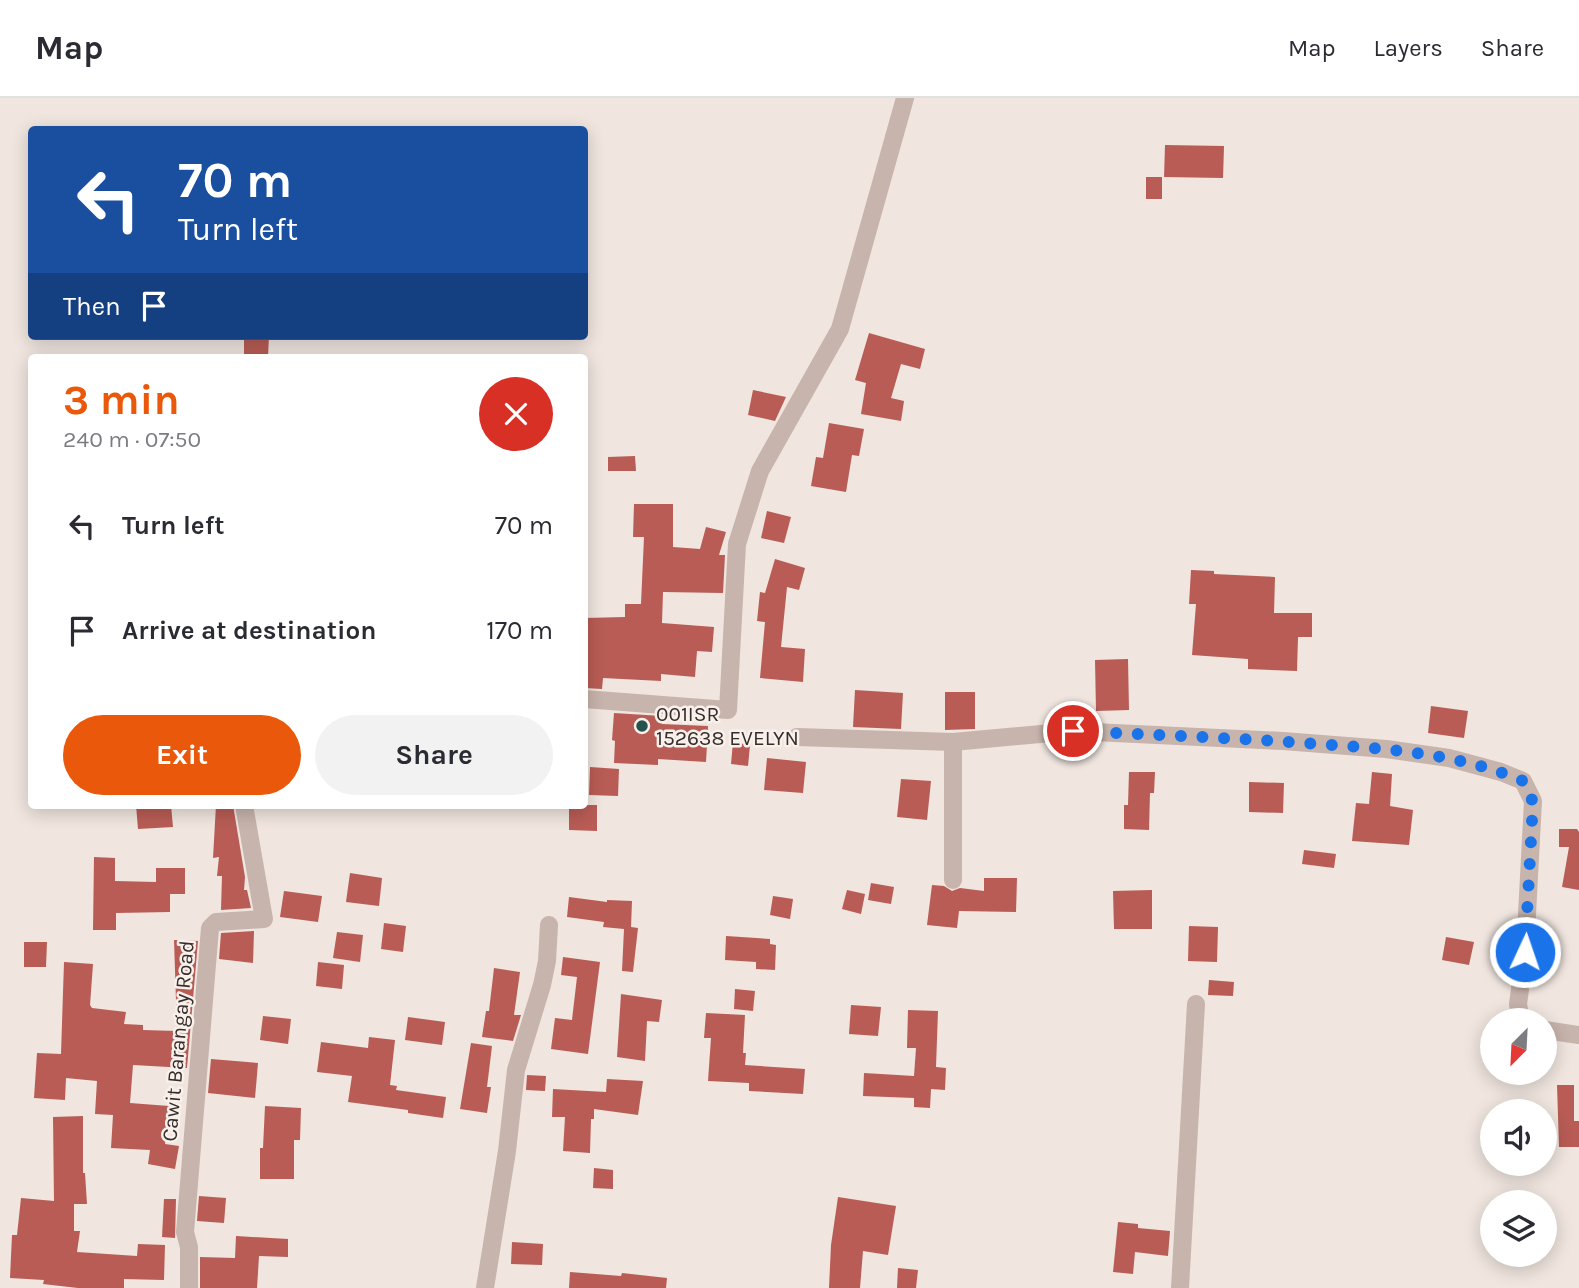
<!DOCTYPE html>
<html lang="en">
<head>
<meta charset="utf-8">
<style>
	:root { --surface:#fff; --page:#f2f2f3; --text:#2b2b33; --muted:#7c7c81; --line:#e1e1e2; --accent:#ea580c }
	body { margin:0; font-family:Karla,sans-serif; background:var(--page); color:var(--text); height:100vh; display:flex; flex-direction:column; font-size:26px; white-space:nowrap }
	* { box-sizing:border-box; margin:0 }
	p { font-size:23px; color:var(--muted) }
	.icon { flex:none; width:38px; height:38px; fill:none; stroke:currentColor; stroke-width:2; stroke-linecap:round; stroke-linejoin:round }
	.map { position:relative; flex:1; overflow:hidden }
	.panel { position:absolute; left:28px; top:256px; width:560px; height:455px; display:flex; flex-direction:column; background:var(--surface); border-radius:7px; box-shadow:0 4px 18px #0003 }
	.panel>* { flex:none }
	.top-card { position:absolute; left:28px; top:28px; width:560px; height:214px; border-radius:7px; box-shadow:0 4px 18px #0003; background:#1a4fa0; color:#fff; overflow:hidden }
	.needle { width:46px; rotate:204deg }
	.controls { position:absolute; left:1480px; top:910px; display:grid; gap:14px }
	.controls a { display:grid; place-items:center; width:77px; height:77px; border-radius:50%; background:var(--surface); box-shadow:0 4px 18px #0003; font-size:35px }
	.pin { position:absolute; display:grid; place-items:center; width:60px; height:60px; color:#fff; margin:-30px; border:4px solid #fff; border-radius:50%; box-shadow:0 2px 7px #0007 }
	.me { position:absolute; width:77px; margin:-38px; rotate:3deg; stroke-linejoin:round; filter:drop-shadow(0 0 5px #0008) }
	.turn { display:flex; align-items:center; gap:24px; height:147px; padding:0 35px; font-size:32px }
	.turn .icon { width:91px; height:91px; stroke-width:2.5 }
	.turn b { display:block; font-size:49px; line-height:60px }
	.then { display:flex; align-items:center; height:66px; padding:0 35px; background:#0003; gap:14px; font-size:26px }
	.round { display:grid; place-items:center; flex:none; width:74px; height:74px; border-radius:37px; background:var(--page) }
	.head { display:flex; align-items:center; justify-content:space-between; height:119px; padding:0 35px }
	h1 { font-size:42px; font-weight:700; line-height:52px; color:var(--accent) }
	.primary-button { display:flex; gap:14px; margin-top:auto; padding:14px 35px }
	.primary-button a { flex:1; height:80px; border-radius:42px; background:var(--accent); color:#fff; font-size:28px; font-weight:700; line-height:80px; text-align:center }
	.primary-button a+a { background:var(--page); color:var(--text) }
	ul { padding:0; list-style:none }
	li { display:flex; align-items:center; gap:21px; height:105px; padding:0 35px }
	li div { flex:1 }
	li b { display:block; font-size:26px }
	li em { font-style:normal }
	header { display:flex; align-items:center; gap:42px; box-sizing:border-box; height:98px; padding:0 35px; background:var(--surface); border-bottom:2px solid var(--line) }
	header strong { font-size:33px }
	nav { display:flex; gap:38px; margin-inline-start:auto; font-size:24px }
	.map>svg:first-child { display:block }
	.building { fill:#b85c55 }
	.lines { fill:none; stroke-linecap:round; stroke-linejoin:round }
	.street { stroke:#c7b4ac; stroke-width:18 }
	.route { stroke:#1a73e8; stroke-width:12; stroke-dasharray:0 21.6 }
	.poi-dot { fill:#24534e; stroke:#f8f0eb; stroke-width:2.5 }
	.labels { text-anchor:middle; stroke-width:5; stroke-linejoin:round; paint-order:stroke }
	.poi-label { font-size:21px; fill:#362c2a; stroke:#f8f0eb; text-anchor:start }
	.street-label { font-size:21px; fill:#362c2a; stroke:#f8f0eb }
</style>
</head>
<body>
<header>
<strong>Map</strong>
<nav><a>Map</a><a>Layers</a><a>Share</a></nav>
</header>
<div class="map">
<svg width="1579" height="1190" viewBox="0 0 1579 1190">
	<rect width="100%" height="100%" fill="#f0e5df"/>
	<g class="building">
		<polygon points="1165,47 1224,48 1223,80 1164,79"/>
		<rect x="1146" y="79" width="16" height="22"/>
		<polygon points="869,235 925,251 920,271 901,266 891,300 904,303 901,323 861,316 866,285 855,282"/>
		<polygon points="244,238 269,238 268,259 244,259"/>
		<polygon points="753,292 786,299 775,323 748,317"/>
		<polygon points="829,325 864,331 859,358 852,357 846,394 811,388 816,359 823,360"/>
		<polygon points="635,358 636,373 608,373 608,359"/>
		<polygon points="634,406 673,406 673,449 700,451 706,429 726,434 719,457 725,457 723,495 663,494 662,525 714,529 712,554 697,553 695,579 661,576 661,583 603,580 602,591 584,590 584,520 625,519 625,506 641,506 644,439 633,439"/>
		<polygon points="767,413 791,419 784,445 761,440"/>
		<polygon points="775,461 805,470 799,492 787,489 781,549 805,551 803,584 760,580 765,524 757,523 760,494 765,495"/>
		<polygon points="1191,472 1214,473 1214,476 1275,479 1274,515 1312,515 1312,539 1298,539 1297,573 1248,571 1248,561 1192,557 1196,506 1189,506"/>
		<polygon points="1128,561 1129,612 1096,613 1095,562"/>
		<polygon points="855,592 903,595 901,631 853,629"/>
		<polygon points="945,594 975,594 975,631 945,632"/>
		<polygon points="1431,608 1468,613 1464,640 1428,635"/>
		<polygon points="614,615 662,618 662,626 708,628 706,664 658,661 658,667 614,665 615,643 612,642"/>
		<polygon points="733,644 750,647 748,668 731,666"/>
		<polygon points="767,660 806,664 803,695 764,692"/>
		<polygon points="590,669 619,671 618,698 589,697"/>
		<polygon points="1129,674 1155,674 1154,695 1150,695 1149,732 1124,731 1124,707 1128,707"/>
		<polygon points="1372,674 1392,676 1390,708 1413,712 1409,747 1352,743 1356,705 1369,706"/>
		<polygon points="901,681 931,683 927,722 897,719"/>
		<polygon points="1249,684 1284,685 1283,715 1249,714"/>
		<polygon points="136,707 171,707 173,729 138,731"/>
		<polygon points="216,707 233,707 245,779 244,792 247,792 251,810 221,812 222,778 217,778 219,759 213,760"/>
		<polygon points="569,707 597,707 597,733 569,732"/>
		<polygon points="1559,731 1577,731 1579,734 1579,792 1562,789 1569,749 1559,749"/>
		<polygon points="1304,752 1336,756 1334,770 1302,766"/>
		<polygon points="94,759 115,760 115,783 156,784 156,770 185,770 185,796 170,796 170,814 116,815 116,832 93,832"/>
		<polygon points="350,775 382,780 379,808 346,804"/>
		<polygon points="984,780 1017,780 1016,814 959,813 957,830 927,827 932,787 944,788 952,793 960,790 984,793"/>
		<polygon points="871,785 894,789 891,806 868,802"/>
		<polygon points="847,792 865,796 861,816 842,811"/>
		<polygon points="1152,792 1152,831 1114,831 1113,793"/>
		<polygon points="284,793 322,798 318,824 280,819"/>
		<polygon points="773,798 793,801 790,821 770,817"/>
		<polygon points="569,799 607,804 607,802 632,803 631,829 638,830 633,874 622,873 624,831 603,829 604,824 567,819"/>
		<polygon points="384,825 406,828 403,854 381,851"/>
		<polygon points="1189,828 1218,829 1217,864 1188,863"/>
		<polygon points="254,833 253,865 219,861 221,835"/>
		<polygon points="337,834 363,837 360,864 333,860"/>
		<polygon points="726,838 770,841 770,846 776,847 775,872 756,871 756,864 725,862"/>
		<polygon points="1446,839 1474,844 1469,867 1442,862"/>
		<polygon points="174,842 198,843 187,970 133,967 130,1005 169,1008 165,1046 179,1048 175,1071 148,1066 150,1052 111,1050 113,1017 95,1016 97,983 66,980 65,1002 34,1000 37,955 61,956 64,864 93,866 90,907 92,910 126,914 124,926 143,927 143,932 177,933"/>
		<polygon points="24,844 47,844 46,869 24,869"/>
		<polygon points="563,859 600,864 588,956 551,951 555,920 572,922 577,879 561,877"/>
		<polygon points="318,864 344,867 342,891 316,888"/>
		<polygon points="494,870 520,874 514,917 521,917 513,943 482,939 486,913 489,913"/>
		<polygon points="1209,882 1234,884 1233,898 1208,897"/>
		<polygon points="735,891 755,893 753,913 734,911"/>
		<polygon points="621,896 662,902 659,924 647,923 645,963 617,959"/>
		<polygon points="851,907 881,909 878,938 849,936"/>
		<polygon points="908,912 938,913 936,969 946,970 945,992 931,991 930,1010 914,1009 914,1000 863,998 864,975 914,978 916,950 907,950"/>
		<polygon points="706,915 745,917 743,955 746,955 745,967 805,971 803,996 749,993 749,985 708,983 711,940 704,940"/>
		<polygon points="263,918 291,921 288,946 260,942"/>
		<polygon points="408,919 445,924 442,947 405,942"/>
		<polygon points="369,939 395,942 390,987 397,988 396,992 446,999 443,1020 408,1015 408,1012 348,1004 352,978 317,974 321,944 368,950"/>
		<polygon points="471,945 492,948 487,989 491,989 487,1015 460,1011"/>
		<polygon points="211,961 258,965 255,1000 208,995"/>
		<polygon points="527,977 546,978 545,993 526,992"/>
		<polygon points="607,981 643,983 638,1017 594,1011 594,1021 591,1021 590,1055 563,1053 565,1019 552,1019 553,991 606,994"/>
		<polygon points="1557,987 1574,987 1574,1023 1579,1023 1579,1049 1559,1049"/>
		<polygon points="265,1008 301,1010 300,1042 294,1042 294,1081 260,1081 260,1050 263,1050"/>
		<polygon points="83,1018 83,1075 85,1075 87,1106 74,1106 74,1133 80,1133 77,1154 137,1158 138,1146 165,1147 164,1182 124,1181 124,1190 78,1190 43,1186 44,1182 10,1180 12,1137 17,1137 21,1100 54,1103 53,1019"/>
		<polygon points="594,1070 613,1072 613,1091 593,1090"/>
		<polygon points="199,1098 226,1100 224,1125 197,1123"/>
		<polygon points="838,1099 896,1108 888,1157 863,1153 860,1190 829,1190 831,1147"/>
		<polygon points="164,1101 176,1101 175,1140 162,1139"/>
		<polygon points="1118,1124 1138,1126 1138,1130 1170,1133 1168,1158 1135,1154 1133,1176 1113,1174"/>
		<polygon points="236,1138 288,1141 288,1159 259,1158 257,1190 200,1190 200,1159 235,1160"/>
		<polygon points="512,1144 543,1146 542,1167 511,1166"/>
		<polygon points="898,1170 918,1172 916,1190 897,1190"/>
		<polygon points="570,1174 621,1178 622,1175 667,1180 666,1190 569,1190"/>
	</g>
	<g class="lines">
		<g class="street">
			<polyline points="584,601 728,612 737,446 760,373 840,231 905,0"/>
			<polyline points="797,639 953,644 1073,633 1283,643 1386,651 1449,660 1501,674 1523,683 1533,703 1525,854 1518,906 1521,922"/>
			<polyline points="953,782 953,644"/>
			<polyline points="1545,932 1579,937"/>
			<polyline points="189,1190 189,1149 185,1134 210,830 216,824 264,821 244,707"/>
			<polyline points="485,1190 507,1053 516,972 542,887 547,863 549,827"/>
			<polyline points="1180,1190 1196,906"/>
		</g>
	</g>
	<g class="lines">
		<path class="route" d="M1073 633C1155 637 1237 640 1318 646 1388 651 1458 655 1523 683L1533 704 1525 854"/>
	</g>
	<circle class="poi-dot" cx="642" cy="628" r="7"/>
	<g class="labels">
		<g class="poi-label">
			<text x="656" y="623">001ISR<tspan x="656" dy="24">152638 EVELYN</tspan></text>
		</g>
		<g class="street-label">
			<text transform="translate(178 943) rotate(-85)" y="7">Cawit Barangay Road</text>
		</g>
	</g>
</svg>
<div class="controls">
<a><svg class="needle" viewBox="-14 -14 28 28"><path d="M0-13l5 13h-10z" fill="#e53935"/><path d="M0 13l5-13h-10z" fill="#7c7c81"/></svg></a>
<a><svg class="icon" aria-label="sound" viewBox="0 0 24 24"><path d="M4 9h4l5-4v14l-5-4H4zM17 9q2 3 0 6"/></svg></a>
<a><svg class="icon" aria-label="layers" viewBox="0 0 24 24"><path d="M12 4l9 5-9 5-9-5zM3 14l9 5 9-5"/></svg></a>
</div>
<div class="pin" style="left:1073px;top:633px;background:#d93025"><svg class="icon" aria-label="arrive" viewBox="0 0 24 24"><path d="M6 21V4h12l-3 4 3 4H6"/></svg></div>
<svg class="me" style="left:1525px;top:854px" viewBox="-20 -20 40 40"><circle r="17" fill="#1a73e8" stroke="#fff" stroke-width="3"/><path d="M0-11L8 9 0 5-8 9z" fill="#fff"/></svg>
<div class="top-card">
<div class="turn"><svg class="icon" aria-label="left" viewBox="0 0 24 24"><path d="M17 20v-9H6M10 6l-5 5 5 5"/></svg><div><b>70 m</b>Turn left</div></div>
<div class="then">Then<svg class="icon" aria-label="arrive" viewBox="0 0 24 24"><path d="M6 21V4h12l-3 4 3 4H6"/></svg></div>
</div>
<section class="panel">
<div class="head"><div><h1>3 min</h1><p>240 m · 07:50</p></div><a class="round" style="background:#d93025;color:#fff"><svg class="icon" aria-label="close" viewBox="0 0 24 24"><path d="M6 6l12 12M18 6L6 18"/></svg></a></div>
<ul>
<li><svg class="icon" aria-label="left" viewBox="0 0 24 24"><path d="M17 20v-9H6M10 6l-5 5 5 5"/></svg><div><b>Turn left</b></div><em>70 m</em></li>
<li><svg class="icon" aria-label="arrive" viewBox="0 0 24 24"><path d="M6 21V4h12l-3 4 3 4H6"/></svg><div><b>Arrive at destination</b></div><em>170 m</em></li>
</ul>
<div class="primary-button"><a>Exit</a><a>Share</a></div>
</section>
</div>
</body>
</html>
